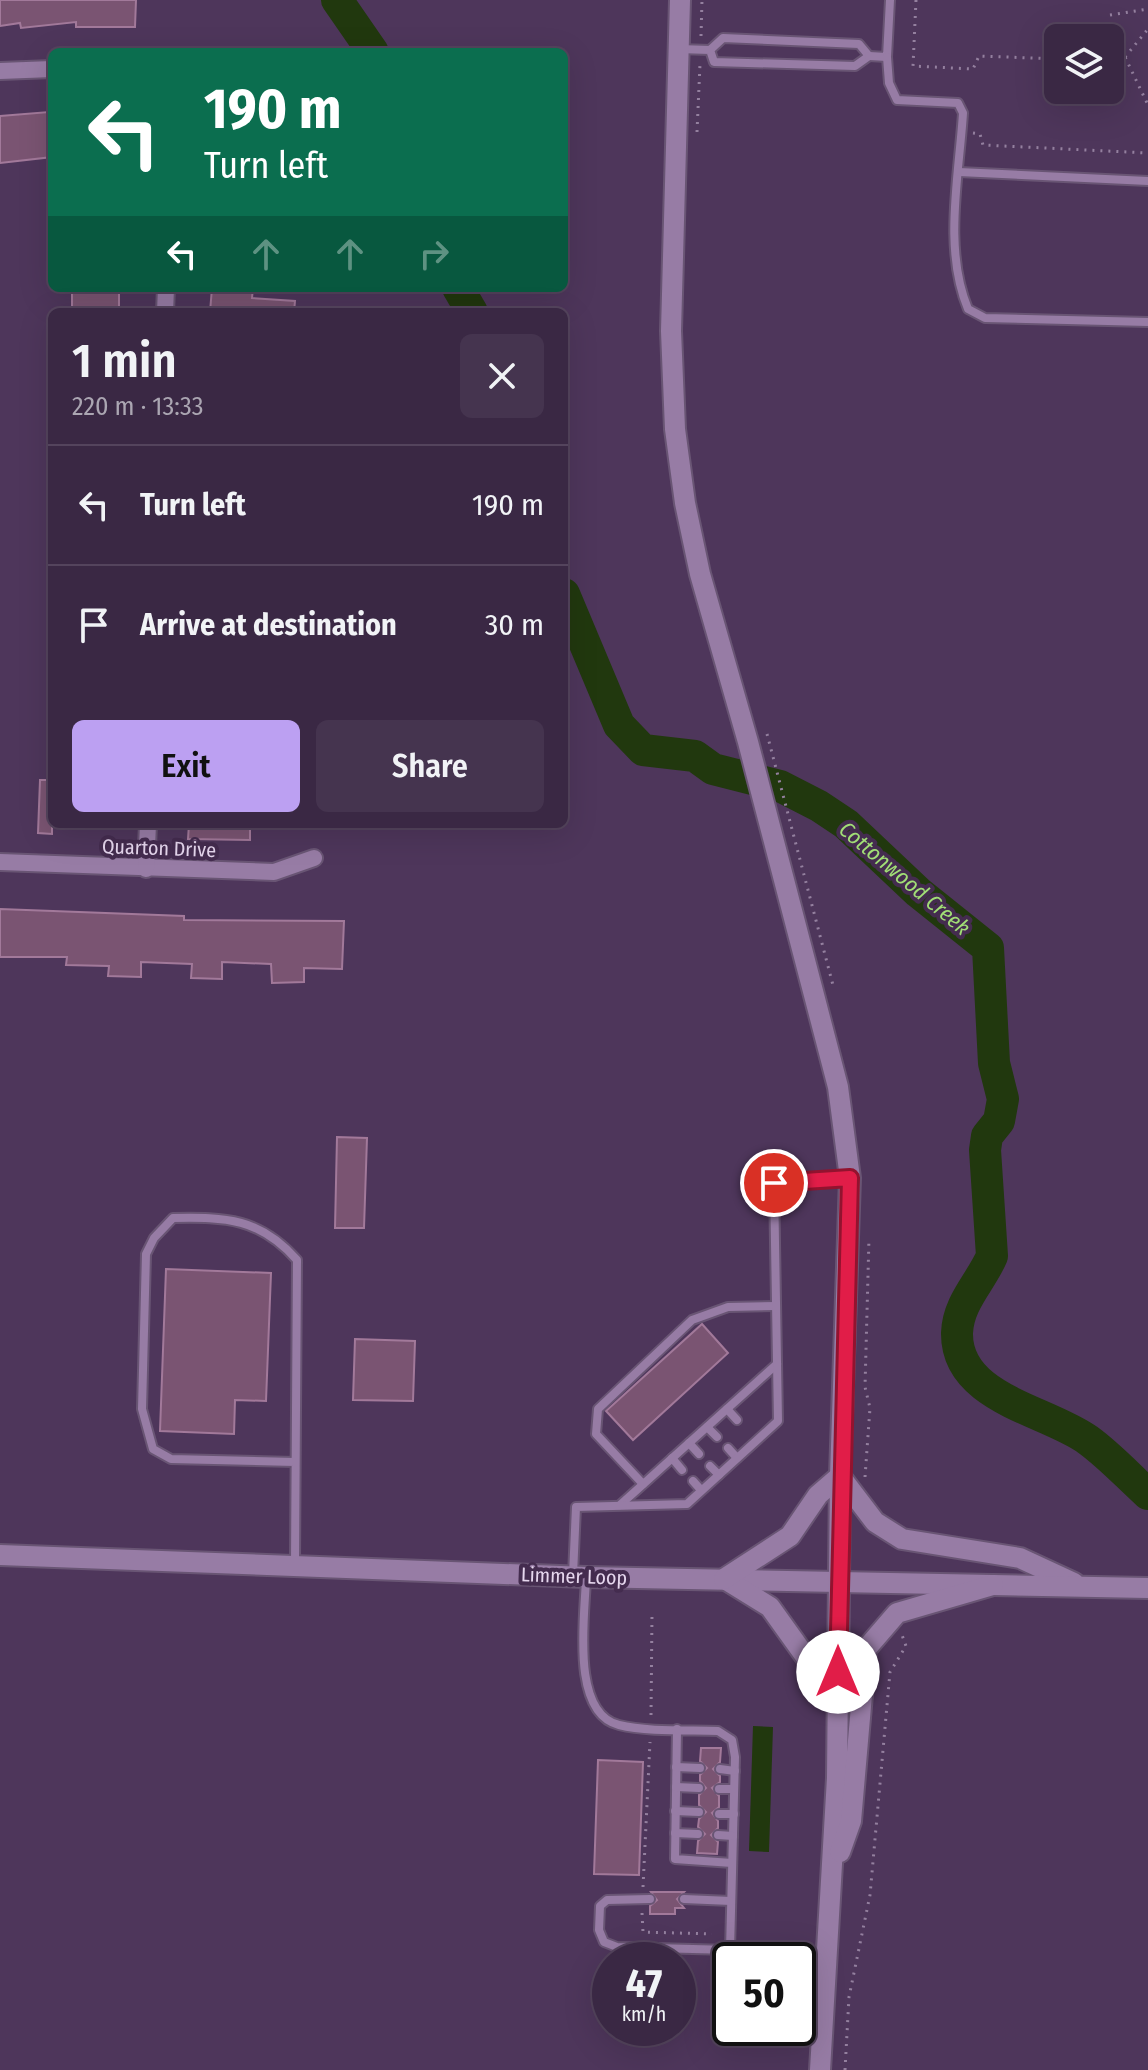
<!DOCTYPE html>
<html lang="en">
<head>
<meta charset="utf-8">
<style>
	:root { --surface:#3a2844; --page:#45344f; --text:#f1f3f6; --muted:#aba6b2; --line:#54445d; --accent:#bca0f2 }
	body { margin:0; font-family:"Fira Sans Condensed",sans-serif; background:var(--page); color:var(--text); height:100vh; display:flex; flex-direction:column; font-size:30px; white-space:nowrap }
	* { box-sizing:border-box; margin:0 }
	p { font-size:26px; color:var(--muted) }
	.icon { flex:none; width:44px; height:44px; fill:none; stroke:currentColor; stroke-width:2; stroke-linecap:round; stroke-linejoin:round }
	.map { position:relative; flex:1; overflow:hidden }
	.drawer { position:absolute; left:48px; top:308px; width:520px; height:520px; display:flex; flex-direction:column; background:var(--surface); border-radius:12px; box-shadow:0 8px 32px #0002,0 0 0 2px var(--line) }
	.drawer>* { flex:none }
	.top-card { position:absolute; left:48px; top:48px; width:520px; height:244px; border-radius:12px; box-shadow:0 8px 32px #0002,0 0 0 2px var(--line); background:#0b6e4f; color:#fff; overflow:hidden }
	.tools { position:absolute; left:1044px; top:24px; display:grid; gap:16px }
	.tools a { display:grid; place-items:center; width:80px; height:80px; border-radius:12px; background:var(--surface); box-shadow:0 8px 32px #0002,0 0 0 2px var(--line); font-size:40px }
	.speed { position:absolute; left:592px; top:1942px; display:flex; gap:16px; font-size:40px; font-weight:700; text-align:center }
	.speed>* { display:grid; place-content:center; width:104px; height:104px; border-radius:50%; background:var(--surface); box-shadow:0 8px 32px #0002,0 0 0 2px var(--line); line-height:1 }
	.speed small { font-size:20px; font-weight:400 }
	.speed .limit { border:4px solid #111; border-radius:12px; background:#fff; color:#111 }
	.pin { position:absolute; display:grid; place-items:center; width:68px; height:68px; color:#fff; margin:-34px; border:4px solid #fff; border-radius:50%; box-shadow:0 2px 8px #0007 }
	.me { position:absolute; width:88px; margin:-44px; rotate:0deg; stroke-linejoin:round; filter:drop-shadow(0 0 6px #0008) }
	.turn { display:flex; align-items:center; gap:28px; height:168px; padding:0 24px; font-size:36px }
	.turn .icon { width:104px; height:104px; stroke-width:2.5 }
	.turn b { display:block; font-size:56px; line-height:68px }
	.lanes { display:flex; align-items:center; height:76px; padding:0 24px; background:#0003; justify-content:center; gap:40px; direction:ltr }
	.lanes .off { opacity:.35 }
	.round { display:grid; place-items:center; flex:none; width:84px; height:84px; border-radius:12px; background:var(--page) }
	.headline { display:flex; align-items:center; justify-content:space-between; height:136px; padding:0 24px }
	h1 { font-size:48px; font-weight:600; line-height:60px }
	.button { display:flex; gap:16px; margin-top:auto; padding:16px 24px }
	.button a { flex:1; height:92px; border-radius:12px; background:var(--accent); color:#111; font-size:32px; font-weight:600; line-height:92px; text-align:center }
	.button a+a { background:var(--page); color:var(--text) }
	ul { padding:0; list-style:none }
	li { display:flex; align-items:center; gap:24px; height:120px; padding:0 24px; border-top:2px solid var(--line) }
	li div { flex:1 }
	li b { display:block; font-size:30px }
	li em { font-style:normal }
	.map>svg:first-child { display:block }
	.water { fill:#21380e }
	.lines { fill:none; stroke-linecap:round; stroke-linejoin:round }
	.river { stroke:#21380e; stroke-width:32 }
	.building { fill:#7a5472; stroke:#a2799a; stroke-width:2 }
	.service-casing { stroke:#695574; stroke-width:12 }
	.minor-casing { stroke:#695574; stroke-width:20 }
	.tertiary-casing { stroke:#695574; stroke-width:24 }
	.secondary-casing { stroke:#695574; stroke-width:24 }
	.path { stroke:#94809f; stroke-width:3; stroke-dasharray:2 6; stroke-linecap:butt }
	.service { stroke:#977ca5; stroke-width:8 }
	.minor { stroke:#977ca5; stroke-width:16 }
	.tertiary { stroke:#977ca5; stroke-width:20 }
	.secondary { stroke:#977ca5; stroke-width:20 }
	.route-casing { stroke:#92132f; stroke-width:20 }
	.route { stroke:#e11d48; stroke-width:14 }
	.labels { text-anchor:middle; stroke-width:8; stroke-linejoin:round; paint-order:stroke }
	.street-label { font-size:20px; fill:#e6d7ee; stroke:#442c4f }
	.water-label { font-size:22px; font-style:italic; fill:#a1de76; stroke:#442c4f }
</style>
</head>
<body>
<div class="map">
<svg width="1148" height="2070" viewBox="0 0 1148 2070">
	<rect width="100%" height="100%" fill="#4e365b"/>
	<polygon class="water" points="753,1726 773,1727 769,1852 749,1851"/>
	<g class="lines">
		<g class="river">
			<polyline points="337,0 373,52"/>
			<polyline points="458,288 472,312"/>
			<path d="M564 594 619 725 643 750 695 756 713 769 780 786 819 806 846 824 918 892 988 948 994 1063 1003 1099 999 1121 987 1136 985 1150 992 1256C981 1282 958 1302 957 1333 956 1399 1047 1410 1088 1440 1110 1456 1128 1476 1148 1494"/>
		</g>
	</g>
	<g class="building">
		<polygon points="0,0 136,0 135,27 76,27 76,22 21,28 20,23 0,26"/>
		<polygon points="49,112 52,157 0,163 0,116"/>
		<polygon points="212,288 253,288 252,298 295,301 294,312 210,312"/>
		<rect x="72" y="289" width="47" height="23"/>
		<polygon points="40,780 52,780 52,834 38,833"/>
		<polygon points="189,824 250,824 250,840 188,839"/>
		<polygon points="0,909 184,916 184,920 344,921 342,969 304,968 304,982 272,983 271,964 222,962 222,979 191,978 192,964 141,962 141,977 108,976 109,966 66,965 67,957 0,957"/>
		<polygon points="337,1137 367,1138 364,1228 335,1228"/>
		<polygon points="166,1269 271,1273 266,1401 235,1400 234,1434 160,1431"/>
		<polygon points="702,1324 728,1353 633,1440 606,1411"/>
		<polygon points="355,1339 415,1341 413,1401 353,1400"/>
		<polygon points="701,1748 721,1748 720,1762 713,1769 720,1776 720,1782 712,1788 719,1796 719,1807 712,1813 718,1821 718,1828 711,1835 718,1842 717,1854 697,1853 698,1841 705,1834 698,1827 699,1819 706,1812 699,1805 699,1795 706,1788 700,1781 700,1775 707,1768 700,1761"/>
		<polygon points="598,1760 643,1762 639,1875 594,1874"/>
		<polygon points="651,1892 684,1892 677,1899 684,1908 675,1908 675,1914 650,1914 650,1906 657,1900"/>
	</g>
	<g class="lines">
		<g class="service-casing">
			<g id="service">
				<polyline points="679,49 710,50 723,38 859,44 869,56 855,66 714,62 710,50"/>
				<polyline points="869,56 887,57 890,0"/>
				<path d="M887 57 889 83 897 100 958 103 963 113C959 176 943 249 968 309L985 318 1148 322"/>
				<polyline points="959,172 1148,181"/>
				<polyline points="727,1409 737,1420"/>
				<polyline points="707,1427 717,1437"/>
				<polyline points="689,1443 699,1454"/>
				<polyline points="728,1448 737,1458"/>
				<polyline points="672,1458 682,1470"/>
				<polyline points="710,1466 719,1475"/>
				<polyline points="693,1481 701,1490"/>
				<polyline points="643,1484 596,1434 598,1409 692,1320 728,1307 776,1306"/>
				<polyline points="620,1505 777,1364"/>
				<path d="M295 1563 297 1260C260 1218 226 1217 173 1218L154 1238 146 1254 142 1409 153 1449 171 1459 295 1462"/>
				<polyline points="573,1575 576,1507 687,1504 778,1421 774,1183 849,1178"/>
				<path d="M586 1578C585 1615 570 1713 619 1725 647 1732 688 1730 718 1731L732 1740 735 1757 730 1950 735 1960"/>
				<polyline points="677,1729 675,1859 732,1863"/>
				<polyline points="676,1767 700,1768"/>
				<polyline points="720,1769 735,1771"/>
				<polyline points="676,1787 699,1788"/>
				<polyline points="719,1789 734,1789"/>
				<polyline points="675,1811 699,1812"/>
				<polyline points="719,1814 734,1814"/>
				<polyline points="675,1833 698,1834"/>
				<polyline points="718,1835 733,1836"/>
				<polyline points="650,1899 607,1900 600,1906 599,1930 604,1942 617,1947 730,1950"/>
				<polyline points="684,1899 731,1901"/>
				<polyline points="798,1973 823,1973"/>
			</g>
		</g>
		<g class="minor-casing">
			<g id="minor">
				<polyline points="0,71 52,69"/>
				<polyline points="165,312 166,288"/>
				<polyline points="0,862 274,872 314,858"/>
				<polyline points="146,869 148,824"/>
			</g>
		</g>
		<g class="tertiary-casing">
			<g id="tertiary">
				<polyline points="840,1476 875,1522 902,1539 1020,1558 1074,1583"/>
				<polyline points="0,1555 586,1577 1148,1588"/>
				<polyline points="728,1581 770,1607 838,1702"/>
			</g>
		</g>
		<g class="secondary-casing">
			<g id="secondary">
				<polyline points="680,0 671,331 675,429 685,503 700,574 748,742 838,1087 850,1178 840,1476 837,1778 820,2070"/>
				<polyline points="724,1579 790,1536 818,1495 840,1476"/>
				<polyline points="840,1852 851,1821 866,1649 897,1613 993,1585"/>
			</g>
		</g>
		<g class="path">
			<polyline points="916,0 913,66 973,69 979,56 1058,59"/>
			<polyline points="1110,15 1148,9"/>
			<polyline points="701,36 702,0"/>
			<polyline points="1125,57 1148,29"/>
			<polyline points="1110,61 1125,57 1148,105"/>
			<polyline points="697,132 700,64"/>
			<polyline points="973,133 980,134 983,145 1148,153"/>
			<polyline points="767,734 834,989"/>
			<polyline points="865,1477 870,1408 865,1387 869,1238"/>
			<polyline points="651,1715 652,1614"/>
			<polyline points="643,1887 650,1742"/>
			<polyline points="642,1913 643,1932 712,1934"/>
			<polyline points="845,2070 849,1997 870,1895 890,1672 906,1646 902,1635"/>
		</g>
		<use href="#service" class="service"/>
		<use href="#minor" class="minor"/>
		<use href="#tertiary" class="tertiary"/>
		<use href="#secondary" class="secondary"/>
	</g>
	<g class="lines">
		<g class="route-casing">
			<polyline id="route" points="774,1183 850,1178 838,1672"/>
		</g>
		<use href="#route" class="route"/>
	</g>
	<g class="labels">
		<g class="street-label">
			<text transform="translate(159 848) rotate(2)" y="7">Quarton Drive</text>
			<text transform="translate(574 1576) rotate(2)" y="7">Limmer Loop</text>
		</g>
		<g class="water-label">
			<text transform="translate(905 878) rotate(40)" y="8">Cottonwood Creek</text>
		</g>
	</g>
</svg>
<div class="tools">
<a><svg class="icon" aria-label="layers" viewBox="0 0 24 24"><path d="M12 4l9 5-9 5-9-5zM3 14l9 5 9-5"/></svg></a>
</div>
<div class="speed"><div>47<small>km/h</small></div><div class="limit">50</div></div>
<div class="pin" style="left:774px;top:1183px;background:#d93025"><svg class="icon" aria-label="arrive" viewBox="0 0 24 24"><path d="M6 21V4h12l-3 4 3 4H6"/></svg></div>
<svg class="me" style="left:838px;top:1672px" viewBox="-20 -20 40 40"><circle r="19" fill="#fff"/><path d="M0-13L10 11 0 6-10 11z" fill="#e11d48"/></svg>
<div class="top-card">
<div class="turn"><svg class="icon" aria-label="left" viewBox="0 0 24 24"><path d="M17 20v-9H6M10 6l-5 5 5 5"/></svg><div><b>190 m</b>Turn left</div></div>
<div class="lanes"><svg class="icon" aria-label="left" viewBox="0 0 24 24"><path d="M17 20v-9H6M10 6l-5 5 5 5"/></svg><svg class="icon off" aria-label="ahead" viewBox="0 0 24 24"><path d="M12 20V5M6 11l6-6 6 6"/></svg><svg class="icon off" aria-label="ahead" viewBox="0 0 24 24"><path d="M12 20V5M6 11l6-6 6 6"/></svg><svg class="icon off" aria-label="right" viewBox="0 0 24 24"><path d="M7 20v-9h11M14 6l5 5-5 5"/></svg></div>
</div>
<section class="drawer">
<div class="headline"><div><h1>1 min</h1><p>220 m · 13:33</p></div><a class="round"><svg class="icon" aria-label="close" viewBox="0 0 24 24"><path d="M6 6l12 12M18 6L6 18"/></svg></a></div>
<ul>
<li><svg class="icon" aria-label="left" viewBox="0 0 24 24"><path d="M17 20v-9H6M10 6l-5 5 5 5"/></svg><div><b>Turn left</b></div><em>190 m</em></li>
<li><svg class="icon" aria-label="arrive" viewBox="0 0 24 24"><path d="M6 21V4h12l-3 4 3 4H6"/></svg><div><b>Arrive at destination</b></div><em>30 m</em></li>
</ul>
<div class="button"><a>Exit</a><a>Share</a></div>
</section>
</div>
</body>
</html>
